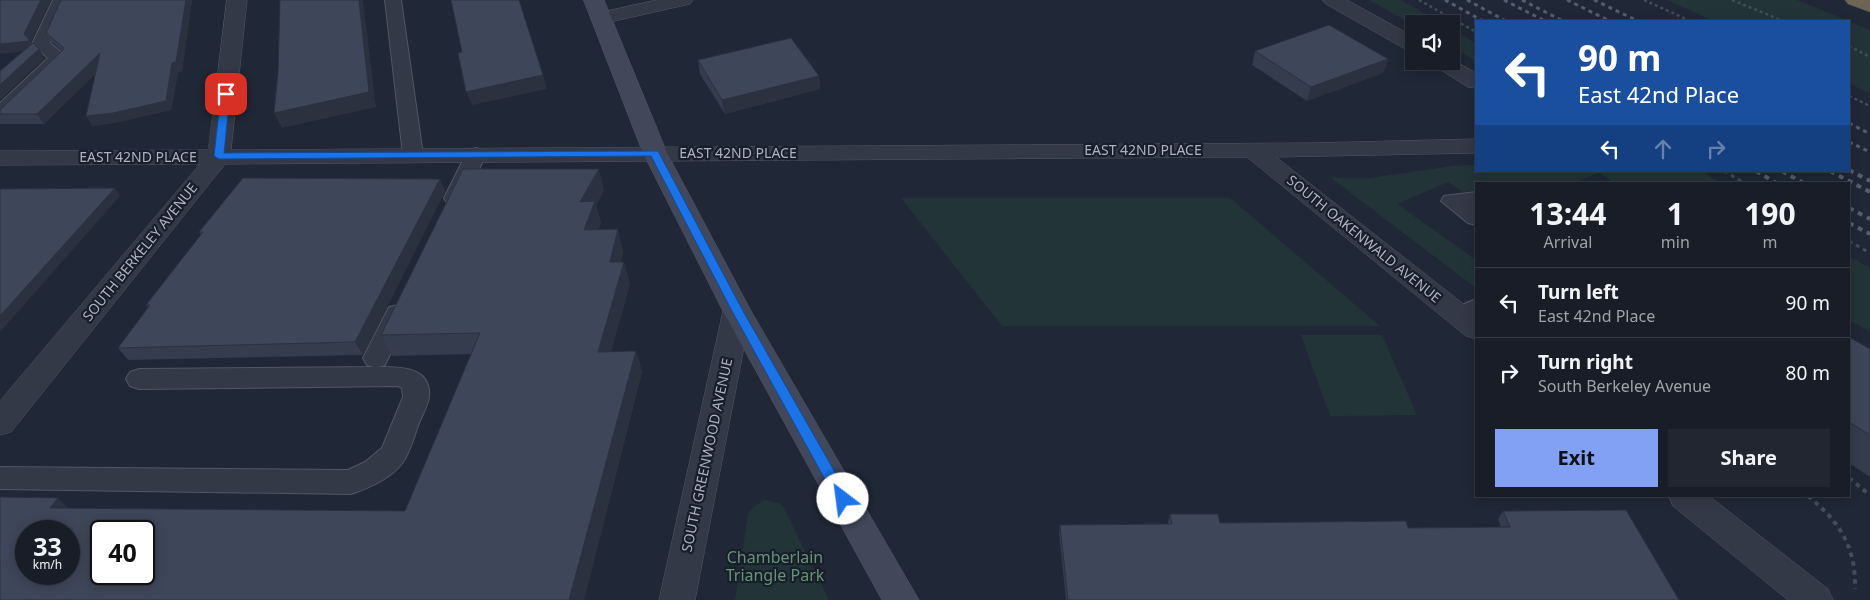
<!DOCTYPE html>
<html lang="en">
<head>
<meta charset="utf-8">
<style>
	:root { --surface:#181d28; --page:#212630; --text:#f1f3f6; --muted:#9fa2a8; --line:#363b45; --accent:#82a0f4 }
	body { margin:0; font-family:"Noto Sans",sans-serif; background:var(--page); color:var(--text); height:100vh; display:flex; flex-direction:column; font-size:19px; white-space:nowrap }
	* { box-sizing:border-box; margin:0 }
	p { font-size:16px; color:var(--muted) }
	.icon { flex:none; width:28px; height:28px; fill:none; stroke:currentColor; stroke-width:2; stroke-linecap:round; stroke-linejoin:round }
	.map { position:relative; flex:1; overflow:hidden }
	.details { position:absolute; left:1475px; top:182px; width:375px; height:315px; display:flex; flex-direction:column; background:var(--surface); border-radius:0px; box-shadow:0 2px 12px #0003,0 0 0 1px var(--line) }
	.details>* { flex:none }
	.guide { position:absolute; left:1475px; top:20px; width:375px; height:152px; border-radius:0px; box-shadow:0 2px 12px #0003,0 0 0 1px var(--line); background:#1a4fa0; color:#fff; overflow:hidden }
	.buttons { position:absolute; left:1405px; top:15px; display:grid; gap:10px }
	.buttons a { display:grid; place-items:center; width:55px; height:55px; border-radius:0px; background:var(--surface); box-shadow:0 2px 12px #0003,0 0 0 1px var(--line); font-size:25px }
	.speed { position:absolute; left:15px; top:520px; display:flex; gap:10px; font-size:25px; font-weight:700; text-align:center }
	.speed>* { display:grid; place-content:center; width:65px; height:65px; border-radius:50%; background:var(--surface); box-shadow:0 2px 12px #0003,0 0 0 1px var(--line); line-height:1 }
	.speed small { font-size:12px; font-weight:400 }
	.speed .limit { border:2px solid #111; border-radius:8px; background:#fff; color:#111 }
	.pin { position:absolute; display:grid; place-items:center; width:42px; height:42px; color:#fff; margin:-21px; border-radius:10px; box-shadow:0 2px 8px #0006 }
	.me { position:absolute; width:55px; margin:-28px; rotate:330deg; stroke-linejoin:round; filter:drop-shadow(0 0 4px #0008) }
	.turn { display:flex; align-items:center; gap:18px; height:105px; padding:0 20px; font-size:22px }
	.turn .icon { width:65px; height:65px; stroke-width:2.5 }
	.turn b { display:block; font-size:35px; line-height:42px }
	.lanes { display:flex; align-items:center; height:48px; padding:0 20px; background:#0003; justify-content:center; gap:25px; direction:ltr }
	.lanes .off { opacity:.35 }
	.eta { display:flex; justify-content:space-evenly; align-items:center; height:85px; text-align:center }
	.eta b { font-size:30px; font-weight:700; line-height:35px }
	.primary-button { display:flex; gap:10px; margin-top:auto; padding:10px 20px }
	.primary-button a { flex:1; height:58px; border-radius:0px; background:var(--accent); color:#111; font-size:20px; font-weight:700; line-height:58px; text-align:center }
	.primary-button a+a { background:var(--page); color:var(--text) }
	ul { padding:0; list-style:none }
	li { display:flex; align-items:center; gap:15px; height:70px; padding:0 20px; border-top:1px solid var(--line) }
	li div { flex:1 }
	li b { display:block; font-size:19px }
	li em { font-style:normal }
	.map>svg:first-child { display:block }
	.green { fill:#233438 }
	.lines { fill:none; stroke-linecap:round; stroke-linejoin:round }
	.lane-casing { stroke:#515665; stroke-width:2 }
	.street-casing { stroke:#515665; stroke-width:1 }
	.secondary-casing { stroke:#515665; stroke-width:1 }
	.highway-casing { stroke:#3e4351; stroke-width:1 }
	.path-far2 { stroke:#404f55; stroke-width:2.5; stroke-dasharray:3 3; stroke-linecap:butt }
	.path-far1 { stroke:#404f55; stroke-width:3; stroke-dasharray:4 4; stroke-linecap:butt }
	.path { stroke:#404f55; stroke-width:4; stroke-dasharray:4.5 4.5; stroke-linecap:butt }
	.lane { fill:#343947; fill-rule:evenodd }
	.street { fill:#343947; fill-rule:evenodd }
	.secondary { fill:#42485a; fill-rule:evenodd }
	.highway { fill:#6d6551; fill-rule:evenodd }
	.rail-far1 { stroke:#565d6e; stroke-width:3; stroke-dasharray:4 4; stroke-linecap:butt }
	.rail { stroke:#565d6e; stroke-width:4; stroke-dasharray:5 5; stroke-linecap:butt }
	.wall { fill:#353c4d }
	.shaded-wall { fill:#2b313e }
	.building { fill:#3e4659; stroke:#2b313e; fill-rule:evenodd }
	.route { fill:#1a73e8; stroke:#114b97 }
	.labels { text-anchor:middle; stroke-width:4.5; stroke-linejoin:round; paint-order:stroke }
	.street-label { font-size:14px; fill:#aeb3c4; stroke:#191e2b }
	.near-park-label { font-size:16px; fill:#669376; stroke:#191e2b }
</style>
</head>
<body>
<div class="map">
<svg width="1870" height="600" viewBox="0 0 1870 600">
	<rect width="100%" height="100%" fill="#202736"/>
	<g class="green">
		<polygon points="1369,0 1401,0 1443,24 1414,25"/>
		<polygon points="1667,0 1797,0 1849,21 1714,21"/>
		<polygon points="1849,21 1870,30 1870,93 1849,84"/>
		<polygon points="1451,29 1476,43 1476,61 1451,46"/>
		<polygon points="1476,165 1476,171 1701,171 1723,184 1617,184 1599,173 1574,183 1476,184 1476,191 1463,192 1448,182 1397,204 1476,260 1476,288 1331,178 1370,178 1454,166"/>
		<polygon points="901,198 1230,198 1380,326 1002,326"/>
		<polygon points="1849,256 1870,268 1870,332 1849,320"/>
		<polygon points="1301,335 1382,335 1417,415 1330,416"/>
		<polygon points="764,500 779,503 784,508 829,600 735,600 748,514 752,508"/>
	</g>
	<g class="lines">
		<g class="lane-casing">
			<g id="lane">
				<polygon points="53,0 69,0 50,43 68,58 7,117 0,119 0,103 48,58 32,44"/>
				<polygon points="385,0 401,0 423,155 420,159 413,161 406,159 403,155"/>
				<polygon points="476,148 483,150 486,154 466,198 463,203 455,205 447,203 444,198 466,154 469,150"/>
				<polygon points="1476,192 1476,206 1473,206 1476,208 1476,225 1468,223 1441,201 1444,196"/>
				<polygon points="1476,299 1476,317 1459,325 1450,322 1447,316 1450,310"/>
				<path d="M398 305 407 307 410 313 385 365 378 367C398 367 432 366 429 397 428 406 421 417 418 426 414 437 410 452 403 462 392 478 369 488 351 494L0 489V467L348 470 365 462 382 448 403 397 402 388 398 386 139 389 130 386 126 379 130 372 139 369 374 367 367 365 363 358 389 307Z"/>
			</g>
		</g>
		<g class="street-casing">
			<g id="street">
				<polygon points="227,0 247,0 231,150 1311,143 1476,139 1476,153 1276,157 1476,314 1476,339 1466,336 1247,157 225,164 11,432 0,435 0,401 200,164 0,165 0,151 208,150"/>
				<polygon points="657,0 693,0 690,4 601,24 594,22 591,18 594,14"/>
				<polygon points="1323,0 1347,0 1414,37 1414,52 1407,50 1326,4"/>
				<polygon points="1451,59 1476,73 1476,88 1468,87 1433,65 1430,61 1451,61"/>
				<polygon points="737,301 747,304 751,311 695,600 659,600 723,311 727,304"/>
				<polygon points="1669,496 1709,496 1828,589 1833,600 1788,600 1673,506"/>
			</g>
		</g>
		<g class="secondary-casing">
			<polygon id="secondary" points="584,0 604,0 667,153 751,311 919,600 882,600 723,311 643,153"/>
		</g>
		<g class="highway-casing">
			<polygon id="highway" points="1845,0 1870,0 1870,12 1848,4"/>
		</g>
		<g class="path-far2">
			<polyline points="1419,0 1476,32"/>
			<polyline points="1644,0 1690,21"/>
			<polyline points="1732,0 1783,21"/>
			<polyline points="1849,46 1870,57"/>
			<polyline points="1849,96 1870,106"/>
		</g>
		<g class="path-far1">
			<polyline points="1724,171 1746,184"/>
			<polyline points="1849,241 1870,253"/>
		</g>
		<g class="path">
			<polyline points="1849,478 1870,495"/>
			<path d="M1808 496C1840 522 1856 547 1855 589"/>
		</g>
		<use href="#lane" class="lane"/>
		<use href="#street" class="street"/>
		<use href="#secondary" class="secondary"/>
		<use href="#highway" class="highway"/>
		<g class="rail-far1">
			<polyline points="1445,0 1483,21"/>
			<polyline points="1467,0 1506,21"/>
			<polyline points="1504,0 1545,21"/>
			<polyline points="1522,0 1563,21"/>
			<polyline points="1567,0 1610,21"/>
			<polyline points="1594,0 1638,21"/>
			<polyline points="1849,123 1870,134"/>
			<polyline points="1849,142 1870,152"/>
		</g>
		<g class="rail">
			<polyline points="1849,170 1870,181"/>
			<polyline points="1756,171 1778,184"/>
			<polyline points="1782,171 1805,184"/>
			<polyline points="1830,171 1870,192"/>
			<polyline points="1849,208 1870,219"/>
			<polyline points="1849,223 1870,234"/>
		</g>
	</g>
	<g class="wall">
		<polygon points="61,0 192,0 182,71 178,72 171,110 119,122 93,126 86,116 96,73 44,124 0,124 0,109 1,109 62,51 52,42 46,33"/>
		<polygon points="1255,51 1388,59 1383,73 1307,101 1252,65"/>
		<polygon points="698,60 819,76 820,89 725,114 700,74"/>
		<polygon points="440,179 445,191 363,355 128,360 118,348 148,308 146,305 201,235 199,232"/>
		<polygon points="604,190 596,205 601,222 598,230 623,250 621,262 630,283 611,352 636,351 642,372 584,600 0,600 69,509 405,511 471,354 392,356 381,335"/>
		<polygon points="1849,337 1870,349 1870,477 1849,463"/>
		<polygon points="1503,511 1679,600 1066,600 1059,533 1060,525 1168,524 1168,522 1170,514 1220,523 1408,528 1501,527 1498,519"/>
	</g>
	<g class="shaded-wall">
		<polygon points="41,0 51,0 31,42 36,50 0,54 0,44 24,34"/>
		<polygon points="186,0 192,0 182,71 178,72 171,110 119,122 93,126 86,116 172,63"/>
		<polygon points="359,0 363,0 376,107 282,128 274,113"/>
		<polygon points="39,49 45,58 0,100 0,85"/>
		<polygon points="100,53 106,63 44,124 37,114"/>
		<polygon points="1388,59 1383,73 1307,101 1311,87"/>
		<polygon points="543,75 547,89 472,105 466,92"/>
		<polygon points="819,76 820,89 725,114 722,100"/>
		<polygon points="599,169 604,190 596,205 601,222 590,251 584,230 580,202"/>
		<polygon points="440,179 445,191 363,355 355,342"/>
		<polygon points="115,188 120,196 0,332 0,316"/>
		<polygon points="618,229 623,250 616,283 610,262"/>
		<polygon points="624,262 630,283 605,373 598,352"/>
		<polygon points="636,351 642,372 584,600 569,600"/>
		<polygon points="58,498 78,518 50,508"/>
	</g>
	<g class="building">
		<polygon points="0,0 41,0 24,34 30,41 0,44"/>
		<polygon points="61,0 186,0 176,62 172,63 166,101 113,113 86,116 100,53 37,114 0,114 0,109 1,109 63,50 63,47 46,33"/>
		<polygon points="280,0 359,0 369,92 274,113 278,73"/>
		<polygon points="451,0 519,0 543,75 466,92 458,53 462,52"/>
		<polygon points="1329,25 1388,59 1311,87 1255,51"/>
		<polygon points="791,38 819,76 722,100 698,60"/>
		<polygon points="33,43 39,49 0,85 0,71"/>
		<path d="M463 169H599L580 202 595 201 584 230 618 229 610 262H624L598 352 636 351 569 600H0V497L58 498 50 508 405 511 480 333 381 335ZM26 531H69V574H26ZM101 531H144V574H101Z"/>
		<polygon points="243,178 440,179 355,342 118,348 150,305 146,305 203,232 199,232"/>
		<polygon points="115,188 0,316 0,189"/>
		<polygon points="1849,337 1870,349 1870,435 1849,422"/>
		<polygon points="1626,510 1679,600 1068,600 1060,525 1172,524 1170,514 1218,514 1220,523 1406,521 1408,528 1510,527 1503,511"/>
	</g>
	<polygon class="route" points="226,91 230,94 224,153 658,151 743,311 848,495 850,499 848,503 838,503 732,311 651,156 219,159 214,156 221,94"/>
	<g class="labels">
		<g class="street-label">
			<text x="1143" y="155">EAST 42ND PLACE</text>
			<text x="738" y="158">EAST 42ND PLACE</text>
			<text x="138" y="162">EAST 42ND PLACE</text>
			<text transform="translate(1364 239) rotate(39)" y="5">SOUTH OAKENWALD AVENUE</text>
			<text transform="translate(140 252) rotate(-51)" y="5">SOUTH BERKELEY AVENUE</text>
			<text transform="translate(707 455) rotate(-78)" y="5">SOUTH GREENWOOD AVENUE</text>
		</g>
		<g class="near-park-label">
			<text x="775" y="563">Chamberlain<tspan x="775" dy="18">Triangle Park</tspan></text>
		</g>
	</g>
</svg>
<div class="buttons">
<a><svg class="icon" aria-label="sound" viewBox="0 0 24 24"><path d="M4 9h4l5-4v14l-5-4H4zM17 9q2 3 0 6"/></svg></a>
</div>
<div class="speed"><div>33<small>km/h</small></div><div class="limit">40</div></div>
<div class="pin" style="left:226px;top:94px;background:#d93025"><svg class="icon" aria-label="arrive" viewBox="0 0 24 24"><path d="M6 21V4h12l-3 4 3 4H6"/></svg></div>
<svg class="me" style="left:843px;top:499px" viewBox="-20 -20 40 40"><circle r="19" fill="#fff"/><path d="M0-13L10 11 0 6-10 11z" fill="#1a73e8"/></svg>
<div class="guide">
<div class="turn"><svg class="icon" aria-label="left" viewBox="0 0 24 24"><path d="M17 20v-9H6M10 6l-5 5 5 5"/></svg><div><b>90 m</b>East 42nd Place</div></div>
<div class="lanes"><svg class="icon" aria-label="left" viewBox="0 0 24 24"><path d="M17 20v-9H6M10 6l-5 5 5 5"/></svg><svg class="icon off" aria-label="ahead" viewBox="0 0 24 24"><path d="M12 20V5M6 11l6-6 6 6"/></svg><svg class="icon off" aria-label="right" viewBox="0 0 24 24"><path d="M7 20v-9h11M14 6l5 5-5 5"/></svg></div>
</div>
<section class="details">
<div class="eta">
<div><b>13:44</b><p>Arrival</p></div>
<div><b>1</b><p>min</p></div>
<div><b>190</b><p>m</p></div>
</div>
<ul>
<li><svg class="icon" aria-label="left" viewBox="0 0 24 24"><path d="M17 20v-9H6M10 6l-5 5 5 5"/></svg><div><b>Turn left</b><p>East 42nd Place</p></div><em>90 m</em></li>
<li><svg class="icon" aria-label="right" viewBox="0 0 24 24"><path d="M7 20v-9h11M14 6l5 5-5 5"/></svg><div><b>Turn right</b><p>South Berkeley Avenue</p></div><em>80 m</em></li>
</ul>
<div class="primary-button"><a>Exit</a><a>Share</a></div>
</section>
</div>
</body>
</html>
